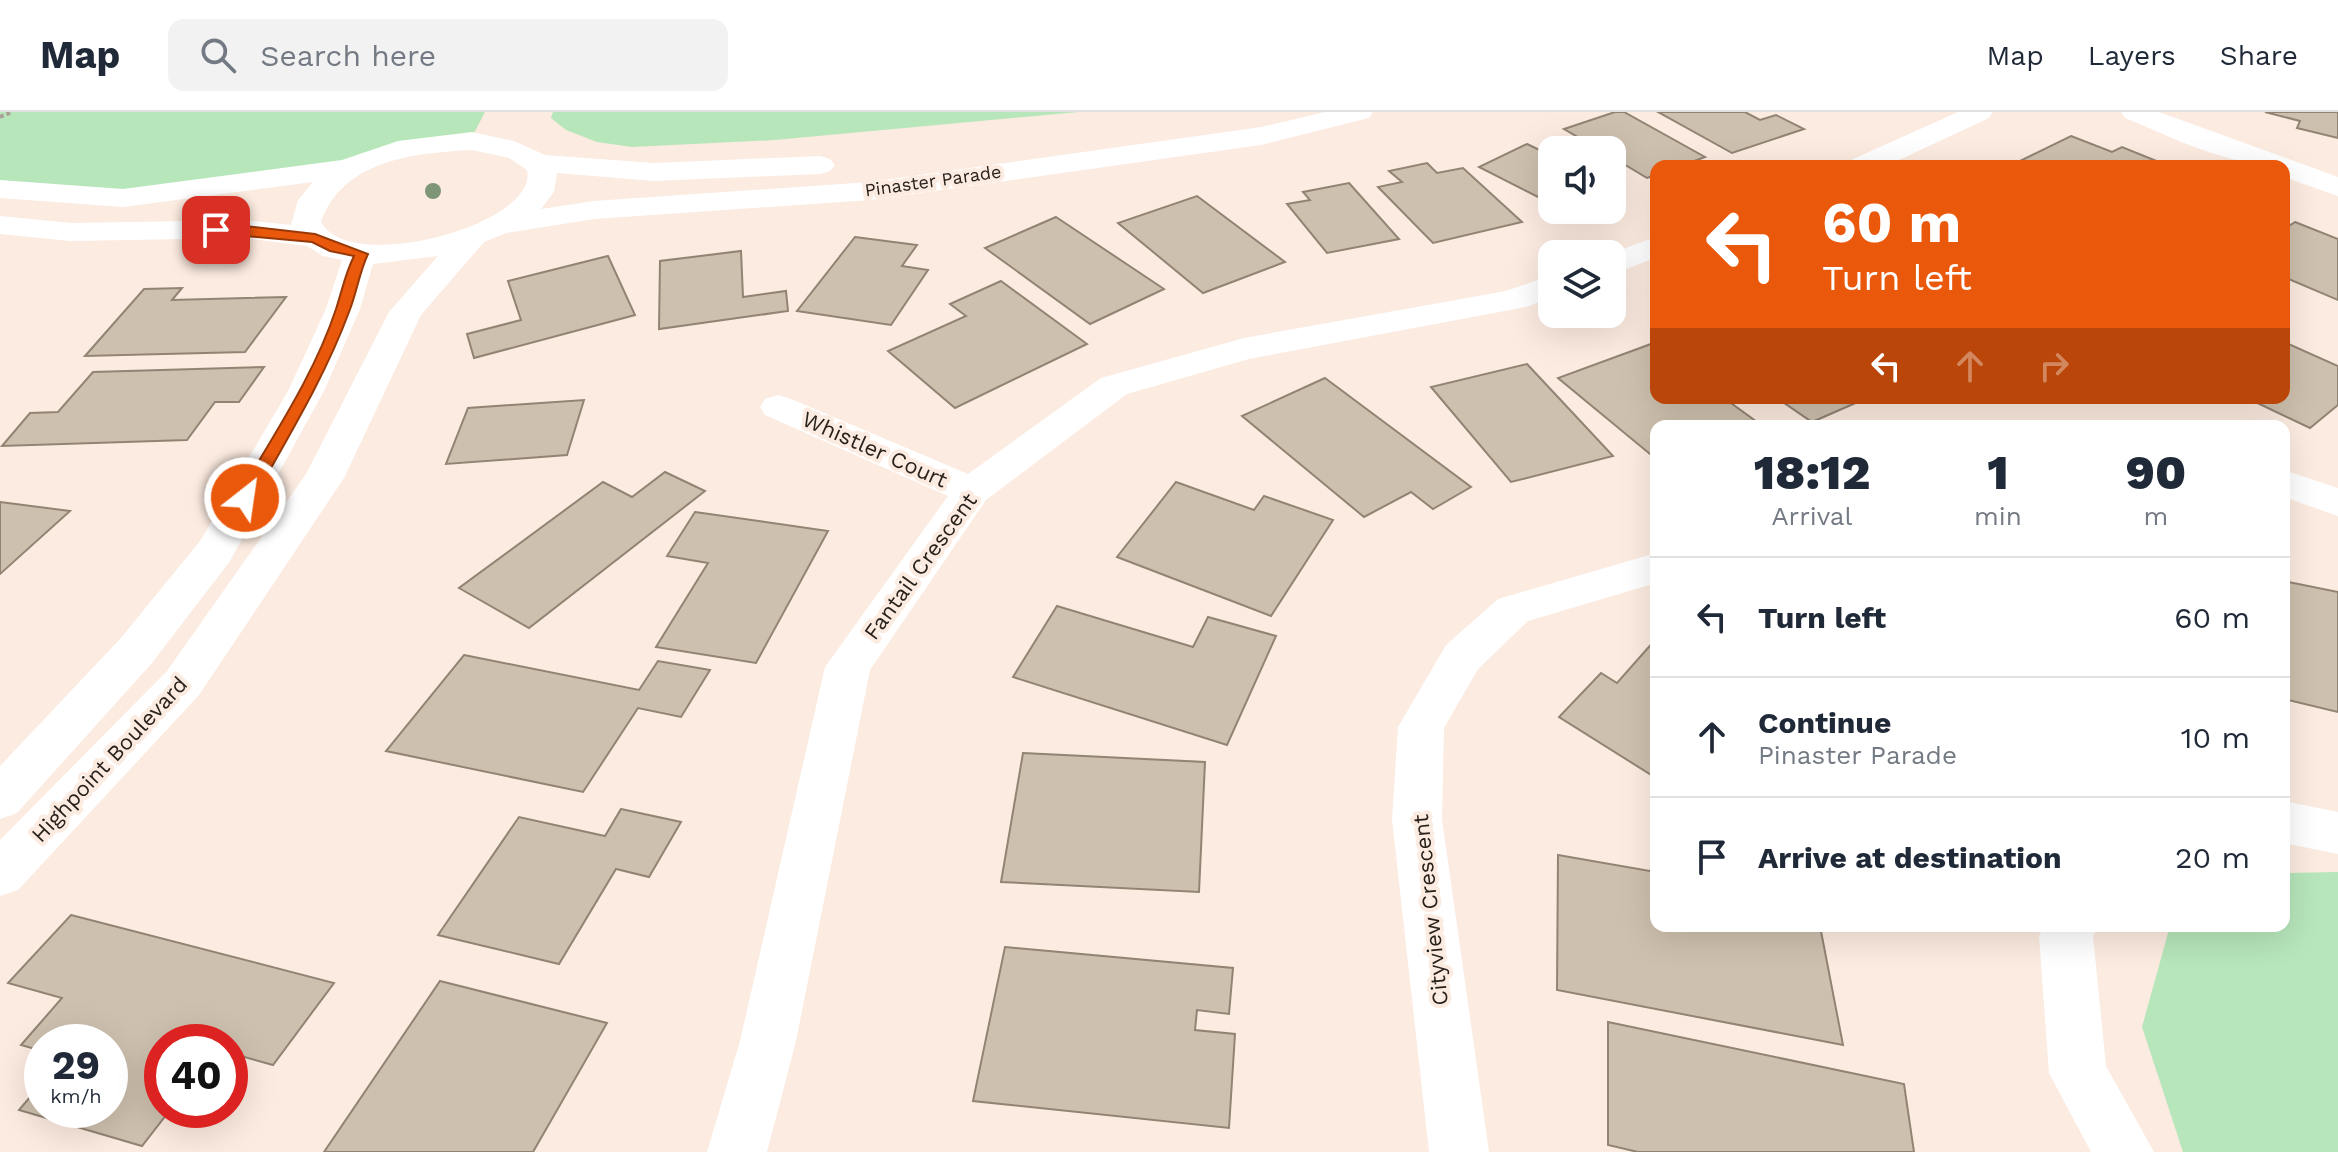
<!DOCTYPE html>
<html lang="en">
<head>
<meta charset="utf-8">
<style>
	:root { --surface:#fff; --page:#f2f2f3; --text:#1f2937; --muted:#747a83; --line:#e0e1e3 }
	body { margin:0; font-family:"Work Sans",sans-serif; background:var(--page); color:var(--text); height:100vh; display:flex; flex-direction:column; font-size:30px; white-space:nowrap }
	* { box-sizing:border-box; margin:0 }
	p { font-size:26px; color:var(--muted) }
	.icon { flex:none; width:44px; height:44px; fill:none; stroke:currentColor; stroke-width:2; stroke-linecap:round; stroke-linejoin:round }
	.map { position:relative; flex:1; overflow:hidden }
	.sheet { position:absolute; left:1650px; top:308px; width:640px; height:512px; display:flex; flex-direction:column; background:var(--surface); border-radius:16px; box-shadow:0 8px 32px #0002 }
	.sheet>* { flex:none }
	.top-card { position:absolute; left:1650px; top:48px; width:640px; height:244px; border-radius:16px; box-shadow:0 8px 32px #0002; background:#ea580c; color:#fff; overflow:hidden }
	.controls { position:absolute; left:1538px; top:24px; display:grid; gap:16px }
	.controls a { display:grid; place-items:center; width:88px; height:88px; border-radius:16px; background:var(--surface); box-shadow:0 8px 32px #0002; font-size:40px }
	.speed { position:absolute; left:24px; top:912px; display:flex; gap:16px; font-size:40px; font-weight:700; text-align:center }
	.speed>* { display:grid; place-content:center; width:104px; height:104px; border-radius:50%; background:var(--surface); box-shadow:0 8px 32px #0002; line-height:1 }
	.speed small { font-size:20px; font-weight:400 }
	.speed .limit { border:12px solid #d22; background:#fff; color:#111 }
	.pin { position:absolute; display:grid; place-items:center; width:68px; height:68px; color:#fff; margin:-34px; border-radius:16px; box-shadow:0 4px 12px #0006 }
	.me { position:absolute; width:88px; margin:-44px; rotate:30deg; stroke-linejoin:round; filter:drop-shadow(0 0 6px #0008) }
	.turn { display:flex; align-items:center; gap:28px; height:168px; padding:0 40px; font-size:36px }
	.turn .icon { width:104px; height:104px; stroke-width:2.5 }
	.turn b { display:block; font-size:56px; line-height:68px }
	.lanes { display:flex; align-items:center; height:76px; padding:0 40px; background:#0003; justify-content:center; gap:40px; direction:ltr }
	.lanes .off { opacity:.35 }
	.eta { display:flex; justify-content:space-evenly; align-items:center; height:136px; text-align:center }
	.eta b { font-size:48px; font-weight:800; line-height:56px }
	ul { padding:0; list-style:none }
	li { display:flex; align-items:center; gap:24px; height:120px; padding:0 40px; border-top:2px solid var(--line) }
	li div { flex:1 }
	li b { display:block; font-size:30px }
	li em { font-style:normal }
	header { display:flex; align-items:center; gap:48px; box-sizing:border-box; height:112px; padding:0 40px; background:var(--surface); border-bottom:2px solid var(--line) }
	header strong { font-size:38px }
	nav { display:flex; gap:44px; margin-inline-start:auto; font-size:28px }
	.search { width:560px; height:72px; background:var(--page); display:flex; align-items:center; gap:20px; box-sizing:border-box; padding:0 28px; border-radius:16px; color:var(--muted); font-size:30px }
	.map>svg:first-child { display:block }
	.green { fill:#b7e6ba }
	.building { fill:#cec0ae; stroke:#918473; stroke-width:2 }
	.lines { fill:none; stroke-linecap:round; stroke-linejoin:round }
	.path { stroke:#ac9f96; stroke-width:4; stroke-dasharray:4 3; stroke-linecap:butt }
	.minor { fill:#fff; fill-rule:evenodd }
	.tree { fill:#7f9578 }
	.route { fill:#ea580c; stroke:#983908; stroke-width:2 }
	.labels { text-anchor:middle; stroke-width:8; stroke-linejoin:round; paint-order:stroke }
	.far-street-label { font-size:18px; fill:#28211c; stroke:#fcebe0 }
	.street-label { font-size:22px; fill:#28211c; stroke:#fcebe0 }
</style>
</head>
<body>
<header>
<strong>Map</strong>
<div class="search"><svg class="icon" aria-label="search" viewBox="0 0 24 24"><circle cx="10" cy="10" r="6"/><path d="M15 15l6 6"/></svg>Search here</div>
<nav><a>Map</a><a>Layers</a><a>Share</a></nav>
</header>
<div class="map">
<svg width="2338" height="1040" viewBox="0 0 2338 1040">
	<rect width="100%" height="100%" fill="#fcebe0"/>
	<g class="green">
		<polygon points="0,0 485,0 471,27 351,56 123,87 0,78"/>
		<polygon points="553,0 1079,0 775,28 632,35 597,30 566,18 551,6"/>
		<polygon points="2338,760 2338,1040 2183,1040 2142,915 2168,821 2174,814 2284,814 2284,761"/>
	</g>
	<g class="building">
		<polygon points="1615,0 1624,0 1705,45 1681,54 1656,54 1656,63 1647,66 1612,45 1612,38 1600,38 1564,17"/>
		<polygon points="1658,0 1745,0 1760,8 1776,3 1804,17 1732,41"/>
		<polygon points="2265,0 2338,0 2338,26 2297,16 2300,9"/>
		<polygon points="2071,24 2112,40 2122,35 2159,50 2153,54 2014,52"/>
		<polygon points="1527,32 1552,44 1552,92 1479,55"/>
		<polygon points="1427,51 1437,61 1463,56 1522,110 1433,131 1378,75 1402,70 1389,59"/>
		<polygon points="1349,71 1399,127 1327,141 1287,92 1310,88 1303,80"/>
		<polygon points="1197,84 1285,150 1203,181 1118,111"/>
		<polygon points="1056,105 1164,177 1090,212 985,136"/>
		<polygon points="2295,110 2338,127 2338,188 2284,165 2284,117"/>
		<polygon points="855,125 917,133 902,154 928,158 891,213 797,199"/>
		<polygon points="741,139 743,185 786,179 788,199 659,217 660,149"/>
		<polygon points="608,144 635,203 474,246 467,222 521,208 508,169"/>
		<polygon points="1001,169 1087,232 955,296 888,239 966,204 950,192"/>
		<polygon points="182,176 172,188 286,185 245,240 85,244 144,177"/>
		<polygon points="2284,230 2338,254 2338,293 2310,316 2247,286 2284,286"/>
		<polygon points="1651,232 1656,236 1656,286 1724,286 1757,310 1747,314 1656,314 1656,347 1558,266"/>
		<polygon points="1527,252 1613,344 1511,370 1431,275"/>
		<polygon points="264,255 239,290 215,290 187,328 2,334 30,301 58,300 93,260"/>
		<polygon points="1325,266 1471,375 1433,397 1411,380 1364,405 1242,304"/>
		<polygon points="1777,286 1867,286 1812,310"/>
		<polygon points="584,288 567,343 446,352 468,296"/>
		<polygon points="665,360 705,379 529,516 459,476 603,370 632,385"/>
		<polygon points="1176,370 1254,398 1264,384 1333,408 1271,504 1117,445"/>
		<polygon points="0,390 70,399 0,462"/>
		<polygon points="695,400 828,419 756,551 656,535 708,451 667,444"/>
		<polygon points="2284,469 2338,480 2338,600 2284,587"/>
		<polygon points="1057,494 1193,535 1208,505 1276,524 1227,633 1013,565"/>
		<polygon points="1655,528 1656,529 1656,666 1559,605 1601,561 1617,571"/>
		<polygon points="464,543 639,578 658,549 710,558 681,605 638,596 583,680 386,639"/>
		<polygon points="1023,641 1205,650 1199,780 1001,770"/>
		<polygon points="621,697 681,710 649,765 616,757 559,852 438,823 519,705 605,724"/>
		<polygon points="1558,743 1656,760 1656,814 1820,814 1843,933 1557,878"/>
		<polygon points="71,803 334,871 273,953 230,941 230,930 162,930 162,998 170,998 142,1034 19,998 42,971 42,998 110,998 110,930 42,930 42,939 21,933 62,886 8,871"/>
		<polygon points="1005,835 1233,856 1229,902 1197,898 1195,918 1235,922 1229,1016 973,989"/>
		<polygon points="440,869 607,911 533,1040 324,1040"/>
		<polygon points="1608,910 1904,972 1914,1040 1638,1040 1608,1033"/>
	</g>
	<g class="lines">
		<polyline class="path" points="0,5 12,0"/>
		<g class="minor">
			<path d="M1325 0H1373L1369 6 1261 33 870 88 594 107 506 121 484 130 421 203 344 366 199 583 18 778 0 784V728L167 559 306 362 389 200 438 144 373 152 360 197 324 279 230 449 152 551 17 701 0 707V654L120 527 200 429 288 279 326 197 342 148 323 144 307 134 245 126 71 129 0 122V104L71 111 245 108 291 113 298 88 313 70 123 95 0 86V68L123 77 342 48 398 29 472 20 514 29 545 43 654 51 820 44 830 47 835 53 830 59 820 62 654 69 557 61 554 80 541 97 594 89 870 70 1261 15ZM472 38 509 46 527 58C540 112 350 164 321 110 343 48 414 41 472 38Z"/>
			<polygon points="1958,0 1993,0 1989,6 1886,54 1846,54 1851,48"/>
			<path d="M2121 0H2159L2338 65V84L2284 65V54C2228 54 2176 27 2125 6Z"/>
			<polygon points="1656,125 1656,146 1612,162 1612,142 1609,142"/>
			<polygon points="1552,163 1552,185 1526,195 1249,247 1127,282 986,388 870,558 796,929 767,1040 707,1040 740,929 825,555 948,384 765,303 760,295 765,287 778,283 791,287 968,362 1101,266 1244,226 1506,179"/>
			<polygon points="2284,358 2338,376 2338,404 2284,385"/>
			<polygon points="1656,441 1656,471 1528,509 1478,557 1444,616 1442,707 1489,1040 1429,1040 1392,707 1398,615 1446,533 1498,487"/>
			<polygon points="2284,689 2338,700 2338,742 2284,731"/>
			<polygon points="2044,814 2098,814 2093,824 2106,954 2154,1040 2091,1040 2049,961 2039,824"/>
		</g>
	</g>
	<circle class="tree" cx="433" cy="79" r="8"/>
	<path class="route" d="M216 114H245L315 122 368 142C359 161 357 180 349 200 325 265 288 325 254 386L245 391 237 386C272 325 314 264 336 197 342 179 345 162 354 144L330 139 312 130 212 121 210 118Z"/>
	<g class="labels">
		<g class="far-street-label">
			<text transform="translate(933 69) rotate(-8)" y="6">Pinaster Parade</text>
		</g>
		<g class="street-label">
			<text transform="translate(875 337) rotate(24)" y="8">Whistler Court</text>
			<text transform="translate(920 454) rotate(-54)" y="8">Fantail Crescent</text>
			<text transform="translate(109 647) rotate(-47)" y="8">Highpoint Boulevard</text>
			<text transform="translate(1430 798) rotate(-96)" y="8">Cityview Crescent</text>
		</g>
	</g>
</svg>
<div class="controls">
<a><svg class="icon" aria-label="sound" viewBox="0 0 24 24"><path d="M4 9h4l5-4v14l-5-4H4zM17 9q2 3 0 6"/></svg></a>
<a><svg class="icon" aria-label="layers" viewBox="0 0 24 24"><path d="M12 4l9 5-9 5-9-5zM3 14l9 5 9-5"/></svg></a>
</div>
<div class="speed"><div>29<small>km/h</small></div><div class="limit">40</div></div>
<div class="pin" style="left:216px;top:118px;background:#d93025"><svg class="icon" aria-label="arrive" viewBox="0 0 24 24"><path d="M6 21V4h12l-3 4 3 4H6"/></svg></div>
<svg class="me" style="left:245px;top:386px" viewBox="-20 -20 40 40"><circle r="17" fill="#ea580c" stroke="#fff" stroke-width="3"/><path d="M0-11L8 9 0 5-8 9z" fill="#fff"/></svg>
<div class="top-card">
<div class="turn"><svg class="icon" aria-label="left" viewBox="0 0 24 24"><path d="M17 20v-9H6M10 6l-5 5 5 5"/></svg><div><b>60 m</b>Turn left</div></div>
<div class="lanes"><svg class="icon" aria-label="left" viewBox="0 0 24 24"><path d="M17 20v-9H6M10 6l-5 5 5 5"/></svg><svg class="icon off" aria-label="ahead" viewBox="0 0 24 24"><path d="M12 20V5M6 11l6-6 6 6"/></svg><svg class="icon off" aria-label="right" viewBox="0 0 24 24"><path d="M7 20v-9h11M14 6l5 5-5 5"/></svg></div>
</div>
<section class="sheet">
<div class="eta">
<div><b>18:12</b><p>Arrival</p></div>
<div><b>1</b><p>min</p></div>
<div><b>90</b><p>m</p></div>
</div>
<ul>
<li><svg class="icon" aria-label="left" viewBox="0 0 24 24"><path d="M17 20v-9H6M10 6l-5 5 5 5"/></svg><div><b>Turn left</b></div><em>60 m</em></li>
<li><svg class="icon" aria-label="ahead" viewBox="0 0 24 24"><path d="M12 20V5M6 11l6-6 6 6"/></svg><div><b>Continue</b><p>Pinaster Parade</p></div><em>10 m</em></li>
<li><svg class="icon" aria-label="arrive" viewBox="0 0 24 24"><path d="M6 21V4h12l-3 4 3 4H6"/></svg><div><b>Arrive at destination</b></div><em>20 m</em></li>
</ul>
</section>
</div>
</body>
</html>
